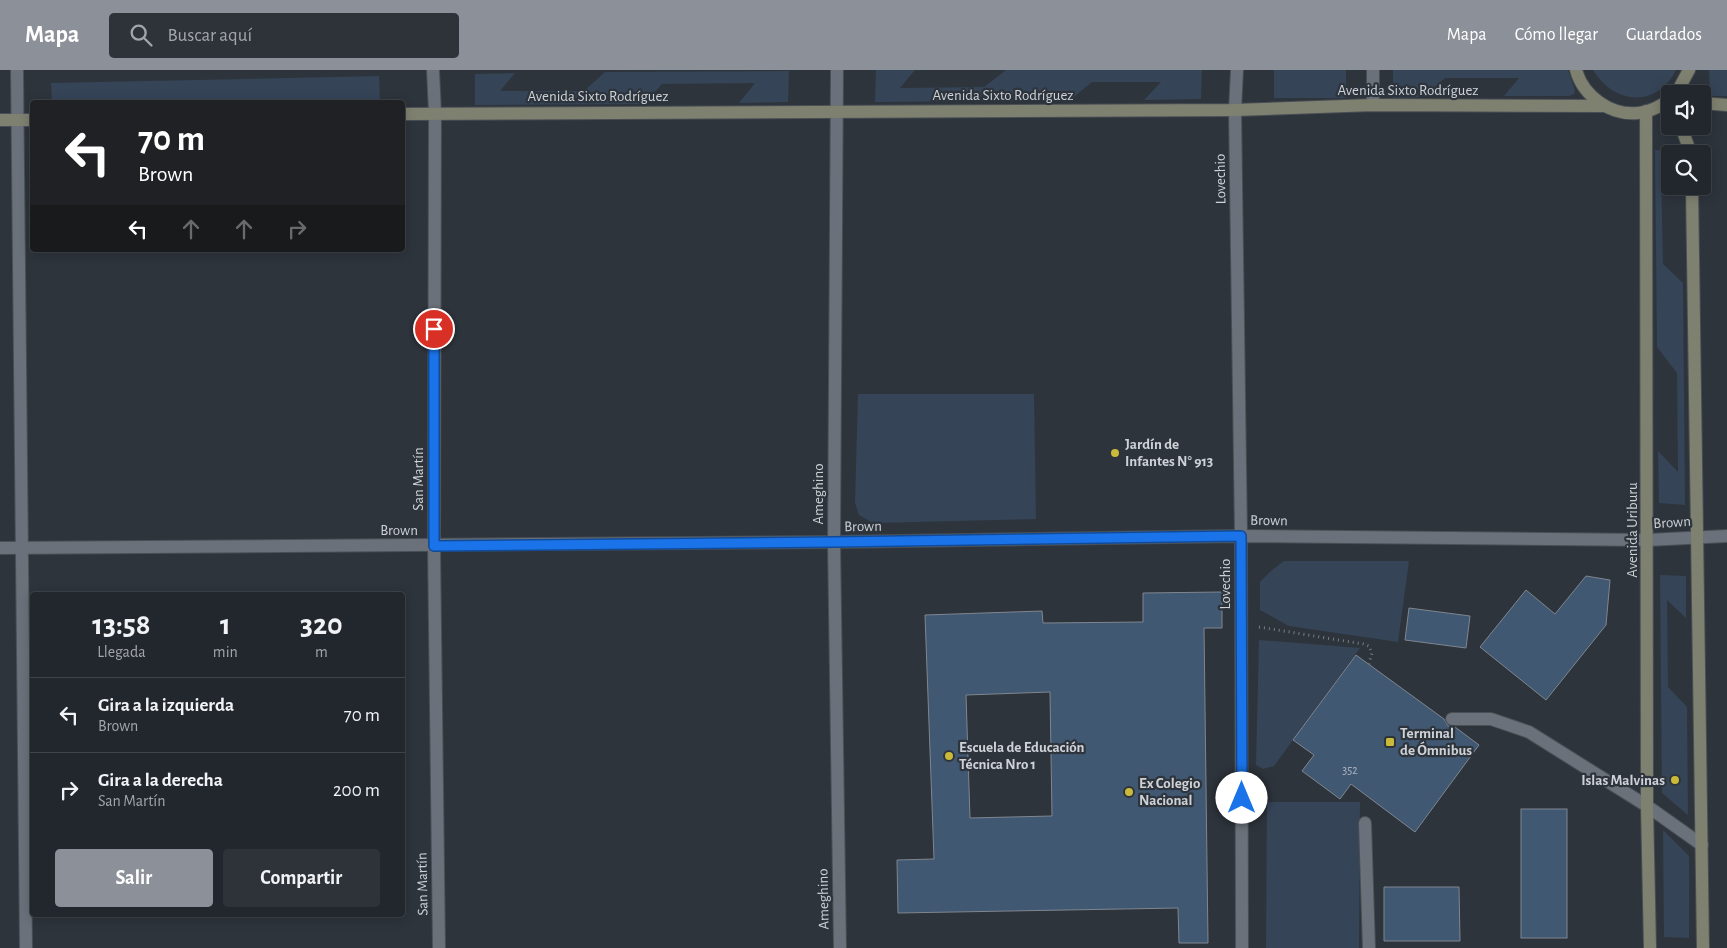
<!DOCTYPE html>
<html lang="es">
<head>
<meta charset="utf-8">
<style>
	:root { --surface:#22272d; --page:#2e3339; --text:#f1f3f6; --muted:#a2a5aa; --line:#3f4449; --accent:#8c9099 }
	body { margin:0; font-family:"Alegreya Sans",sans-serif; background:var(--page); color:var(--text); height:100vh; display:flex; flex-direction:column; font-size:19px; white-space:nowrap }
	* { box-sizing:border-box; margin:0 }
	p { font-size:16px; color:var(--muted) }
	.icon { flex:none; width:28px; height:28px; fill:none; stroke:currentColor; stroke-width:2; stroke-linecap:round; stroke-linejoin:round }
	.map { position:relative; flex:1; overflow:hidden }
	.details { position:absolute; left:30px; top:522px; width:375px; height:325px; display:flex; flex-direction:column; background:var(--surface); border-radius:5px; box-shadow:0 2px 12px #0003,0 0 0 1px var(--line) }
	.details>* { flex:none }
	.top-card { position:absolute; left:30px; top:30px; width:375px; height:152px; border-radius:5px; box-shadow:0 2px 12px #0003,0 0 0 1px var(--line); background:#202124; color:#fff; overflow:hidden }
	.fabs { position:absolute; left:1661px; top:15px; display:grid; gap:10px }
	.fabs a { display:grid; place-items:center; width:50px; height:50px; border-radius:5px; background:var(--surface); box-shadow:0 2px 12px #0003,0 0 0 1px var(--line); font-size:25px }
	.pin { position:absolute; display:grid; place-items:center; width:42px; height:42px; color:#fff; margin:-21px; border:2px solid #fff; border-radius:50%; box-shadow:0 1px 5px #0007 }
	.me { position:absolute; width:55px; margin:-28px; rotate:0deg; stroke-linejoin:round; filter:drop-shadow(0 0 4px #0008) }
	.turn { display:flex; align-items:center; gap:18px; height:105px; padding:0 25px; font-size:22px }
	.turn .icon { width:65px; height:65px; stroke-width:2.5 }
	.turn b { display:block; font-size:35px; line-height:42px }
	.lanes { display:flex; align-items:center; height:48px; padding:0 25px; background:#0003; justify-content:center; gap:25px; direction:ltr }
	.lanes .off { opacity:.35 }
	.eta { display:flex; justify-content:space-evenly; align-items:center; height:85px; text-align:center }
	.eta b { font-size:30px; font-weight:700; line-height:35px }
	.button { display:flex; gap:10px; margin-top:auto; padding:10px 25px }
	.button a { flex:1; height:58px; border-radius:5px; background:var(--accent); color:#fff; font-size:20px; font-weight:700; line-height:58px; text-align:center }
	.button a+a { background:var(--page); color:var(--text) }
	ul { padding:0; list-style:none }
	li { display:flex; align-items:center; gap:15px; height:75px; padding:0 25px; border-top:1px solid var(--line) }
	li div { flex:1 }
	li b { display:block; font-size:19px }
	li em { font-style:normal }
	header { display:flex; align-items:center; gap:30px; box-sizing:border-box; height:70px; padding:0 25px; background:var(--accent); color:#fff }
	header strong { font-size:24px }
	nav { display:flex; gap:28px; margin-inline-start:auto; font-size:18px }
	.search { width:350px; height:45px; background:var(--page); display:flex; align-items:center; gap:12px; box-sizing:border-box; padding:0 18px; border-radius:5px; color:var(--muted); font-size:19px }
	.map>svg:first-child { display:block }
	.green { fill:#354457 }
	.building { fill:#415873; stroke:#7f868f; fill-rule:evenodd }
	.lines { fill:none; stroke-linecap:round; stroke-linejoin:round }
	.lane-casing { stroke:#4a4f55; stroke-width:14 }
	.street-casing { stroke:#4a4f55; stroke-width:14 }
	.secondary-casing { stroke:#4a4f55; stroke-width:14 }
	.path { stroke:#787d84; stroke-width:3; stroke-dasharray:1 4; stroke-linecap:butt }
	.lane { stroke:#6a717a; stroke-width:12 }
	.street { stroke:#6a717a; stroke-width:12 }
	.secondary { stroke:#7f8170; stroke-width:12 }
	.route-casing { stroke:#114b97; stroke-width:12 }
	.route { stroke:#1a73e8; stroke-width:9 }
	.poi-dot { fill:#cbba39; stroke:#2e343c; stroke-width:2 }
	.labels { text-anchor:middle; stroke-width:4.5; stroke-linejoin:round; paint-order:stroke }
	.number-label { font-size:12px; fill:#abb4be }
	.street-label { font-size:15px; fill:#ced2d7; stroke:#2e343c }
	.poi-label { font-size:15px; font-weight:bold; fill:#ced2d7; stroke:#2e343c; text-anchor:start }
</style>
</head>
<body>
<header>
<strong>Mapa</strong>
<div class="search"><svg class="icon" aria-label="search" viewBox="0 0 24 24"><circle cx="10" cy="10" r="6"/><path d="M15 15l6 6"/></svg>Buscar aquí</div>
<nav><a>Mapa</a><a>Cómo llegar</a><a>Guardados</a></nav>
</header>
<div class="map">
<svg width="1727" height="878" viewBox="0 0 1727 878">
	<rect width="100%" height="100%" fill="#2e343c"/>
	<g class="green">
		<polygon points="876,0 915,0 900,18 984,17 1006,0 1202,0 1201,29 1144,30 1161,12 1092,12 1070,30 875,32"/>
		<rect x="1274" y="0" width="72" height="28"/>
		<polygon points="1393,0 1568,0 1575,21 1574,24 1569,26 1504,26 1519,8 1445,8 1423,27 1393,28"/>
		<path d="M1593 0H1676C1657 38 1614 35 1593 0Z"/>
		<polygon points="1709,0 1727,0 1727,26 1710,26"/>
		<polygon points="789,1 788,32 739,33 755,13 662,14 644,34 475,35 475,4 515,3 500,21 584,21 605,2"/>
		<polygon points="379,6 380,32 52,32 51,13"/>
		<polygon points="1655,80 1682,82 1682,84 1670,84 1670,108 1661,100 1663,194 1683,213 1685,435 1659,433 1658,381 1678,402 1677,303 1657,277"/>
		<polygon points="858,324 1034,324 1036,449 873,453 859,445 855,433"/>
		<polygon points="1284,491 1409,491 1398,572 1289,556 1260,540 1260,512 1272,500"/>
		<polygon points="1660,505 1686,506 1686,548 1667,530 1668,617 1687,637 1688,745 1662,723"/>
		<polygon points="1259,570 1360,578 1274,696 1263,699 1256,695"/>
		<polygon points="1267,732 1360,732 1359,878 1266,878"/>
		<polygon points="1663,760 1689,786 1689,868 1664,867"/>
	</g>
	<g class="building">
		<polygon points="1586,506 1610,510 1606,555 1546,630 1480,577 1526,520 1555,544"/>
		<path d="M1222 522V558H1204L1208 873H1179L1178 838 898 843 897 790 934 789 925 545 1042 541 1043 553 1143 552V523ZM1050 622 1052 746 970 748 966 625Z"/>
		<polygon points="1409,538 1470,546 1466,578 1405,570"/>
		<polygon points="1356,585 1444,649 1448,656 1455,657 1479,675 1415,762 1351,714 1340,729 1302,701 1314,685 1293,670"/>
		<rect x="1521" y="739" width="46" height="129"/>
		<polygon points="1384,817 1459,817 1460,871 1384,871"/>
	</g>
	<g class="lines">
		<g class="lane-casing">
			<g id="lane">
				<polyline points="1452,649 1491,649 1529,662 1647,736 1702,775"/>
				<polyline points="1365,753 1369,878"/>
			</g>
		</g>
		<g class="street-casing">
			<g id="street">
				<polyline points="17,0 26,878"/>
				<polyline points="433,0 435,43 434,476 439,878"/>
				<polyline points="837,0 834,472 840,878"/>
				<polyline points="1237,0 1235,40 1241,466 1242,878"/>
				<polyline points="1373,0 1373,35"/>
				<polyline points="0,478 834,472 1241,466 1648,470 1727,466"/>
			</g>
		</g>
		<g class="secondary-casing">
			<g id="secondary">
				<path d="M1576 0C1583 26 1611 46 1638 43 1650 42 1660 36 1670 30"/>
				<polyline points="1676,24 1689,0"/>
				<polyline points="1702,33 1727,35"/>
				<polyline points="1646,41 1647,736 1650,878"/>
				<polyline points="402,44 1235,40 1373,35 1604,36"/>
				<polyline points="0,50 32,50"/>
				<polyline points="1681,56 1691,84"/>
				<polyline points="1692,116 1703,878"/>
			</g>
		</g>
		<polyline class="path" points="1259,557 1363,574 1369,576 1372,583 1369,594"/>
		<use href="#lane" class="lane"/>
		<use href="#street" class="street"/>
		<use href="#secondary" class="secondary"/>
	</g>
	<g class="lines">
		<g class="route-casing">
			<polyline id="route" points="434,259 434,476 834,472 1241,466 1242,728"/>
		</g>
		<use href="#route" class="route"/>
	</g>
	<g class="poi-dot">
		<circle cx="1115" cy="383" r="5"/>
		<rect x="1385" y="667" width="10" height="10" rx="2.5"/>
		<circle cx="949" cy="686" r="5"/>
		<circle cx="1675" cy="710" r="5"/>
		<circle cx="1129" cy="722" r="5"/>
	</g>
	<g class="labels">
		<g class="number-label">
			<text x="1350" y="704">352</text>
		</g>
		<g class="street-label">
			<text x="1408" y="25">Avenida Sixto Rodríguez</text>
			<text x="1003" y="30">Avenida Sixto Rodríguez</text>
			<text x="598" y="31">Avenida Sixto Rodríguez</text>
			<text transform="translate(1220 109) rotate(-91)" y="5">Lovechio</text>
			<text transform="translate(418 409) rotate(-90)" y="5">San Martín</text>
			<text transform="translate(818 424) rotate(-90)" y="5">Ameghino</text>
			<text transform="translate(1269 450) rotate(1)" y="5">Brown</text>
			<text transform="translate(1672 452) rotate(-4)" y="5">Brown</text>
			<text transform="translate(863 456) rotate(-1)" y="5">Brown</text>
			<text x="399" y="465">Brown</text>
			<text transform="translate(1632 460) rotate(-90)" y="5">Avenida Uriburu</text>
			<text transform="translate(1225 514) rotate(-90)" y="5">Lovechio</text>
			<text transform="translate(422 814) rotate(-91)" y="5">San Martín</text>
			<text transform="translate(823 829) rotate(-91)" y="5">Ameghino</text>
		</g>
		<g class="poi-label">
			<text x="1125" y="379">Jardín de<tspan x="1125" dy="17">Infantes N° 913</tspan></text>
			<text x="1400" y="668">Terminal<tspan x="1400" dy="17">de Ómnibus</tspan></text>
			<text x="959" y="682">Escuela de Educación<tspan x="959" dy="17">Técnica Nro 1</tspan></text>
			<text x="1665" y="715" text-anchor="end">Islas Malvinas</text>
			<text x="1139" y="718">Ex Colegio<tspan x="1139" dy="17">Nacional</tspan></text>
		</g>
	</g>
</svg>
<div class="fabs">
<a><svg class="icon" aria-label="sound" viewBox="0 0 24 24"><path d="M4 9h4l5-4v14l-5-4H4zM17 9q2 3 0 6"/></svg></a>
<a><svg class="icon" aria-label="search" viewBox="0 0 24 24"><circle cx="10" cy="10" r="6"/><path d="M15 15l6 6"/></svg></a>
</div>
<div class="pin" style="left:434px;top:259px;background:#d93025"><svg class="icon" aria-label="arrive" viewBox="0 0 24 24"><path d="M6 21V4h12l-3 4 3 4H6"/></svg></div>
<svg class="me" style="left:1242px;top:728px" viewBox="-20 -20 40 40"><circle r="19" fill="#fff"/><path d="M0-13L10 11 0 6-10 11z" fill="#1a73e8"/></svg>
<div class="top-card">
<div class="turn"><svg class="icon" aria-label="left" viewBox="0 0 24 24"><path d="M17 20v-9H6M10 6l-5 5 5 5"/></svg><div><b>70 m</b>Brown</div></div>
<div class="lanes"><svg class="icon" aria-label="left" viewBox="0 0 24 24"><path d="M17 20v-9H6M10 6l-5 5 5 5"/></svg><svg class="icon off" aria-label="ahead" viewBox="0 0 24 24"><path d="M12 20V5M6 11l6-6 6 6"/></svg><svg class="icon off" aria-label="ahead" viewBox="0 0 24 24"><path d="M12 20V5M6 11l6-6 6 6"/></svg><svg class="icon off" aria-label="right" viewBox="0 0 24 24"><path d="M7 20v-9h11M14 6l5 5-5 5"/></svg></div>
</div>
<section class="details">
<div class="eta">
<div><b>13:58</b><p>Llegada</p></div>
<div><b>1</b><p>min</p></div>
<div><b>320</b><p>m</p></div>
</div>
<ul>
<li><svg class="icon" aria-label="left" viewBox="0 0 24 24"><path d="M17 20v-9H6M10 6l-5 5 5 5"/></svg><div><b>Gira a la izquierda</b><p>Brown</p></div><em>70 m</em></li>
<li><svg class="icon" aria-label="right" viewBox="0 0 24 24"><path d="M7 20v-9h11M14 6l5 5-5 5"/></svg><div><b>Gira a la derecha</b><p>San Martín</p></div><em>200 m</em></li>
</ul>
<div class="button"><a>Salir</a><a>Compartir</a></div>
</section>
</div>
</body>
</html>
